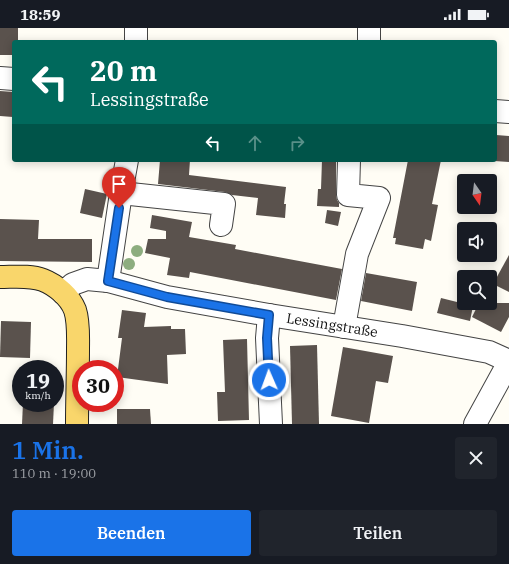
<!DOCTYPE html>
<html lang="de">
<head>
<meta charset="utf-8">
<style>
	:root { --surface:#171b24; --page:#20242c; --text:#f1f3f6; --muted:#9ea1a6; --accent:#1a73e8 }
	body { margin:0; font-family:"IBM Plex Serif",serif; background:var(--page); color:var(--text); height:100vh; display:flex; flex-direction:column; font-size:15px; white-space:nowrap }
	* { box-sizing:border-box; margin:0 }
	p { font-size:13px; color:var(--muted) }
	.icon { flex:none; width:22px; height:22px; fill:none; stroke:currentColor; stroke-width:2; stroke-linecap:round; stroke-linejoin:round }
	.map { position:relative; height:396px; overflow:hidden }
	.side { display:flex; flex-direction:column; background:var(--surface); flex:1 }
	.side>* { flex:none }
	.hud { position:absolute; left:12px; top:12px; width:485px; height:122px; border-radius:4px; box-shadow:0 2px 10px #0003; background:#00695c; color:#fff; overflow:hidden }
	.needle { width:26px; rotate:166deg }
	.fabs { position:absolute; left:457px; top:146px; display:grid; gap:8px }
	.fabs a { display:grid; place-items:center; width:40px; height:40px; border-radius:4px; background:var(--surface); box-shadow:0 2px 10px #0003; font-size:20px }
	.speed { position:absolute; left:12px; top:332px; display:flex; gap:8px; font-size:20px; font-weight:700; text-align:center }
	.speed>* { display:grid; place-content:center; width:52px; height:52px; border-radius:50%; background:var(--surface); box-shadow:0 2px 10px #0003; line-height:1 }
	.speed small { font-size:10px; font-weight:400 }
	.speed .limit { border:6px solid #d22; background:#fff; color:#111 }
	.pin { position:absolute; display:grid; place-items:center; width:34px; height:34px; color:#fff; margin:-41px -17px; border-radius:50% 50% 50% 0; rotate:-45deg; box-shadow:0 0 4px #0007 }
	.pin .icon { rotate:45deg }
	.me { position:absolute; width:44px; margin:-22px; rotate:358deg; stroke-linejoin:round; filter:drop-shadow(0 0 3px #0008) }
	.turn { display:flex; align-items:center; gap:14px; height:84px; padding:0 12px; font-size:18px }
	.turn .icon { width:52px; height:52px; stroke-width:2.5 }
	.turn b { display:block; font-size:28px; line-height:34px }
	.lanes { display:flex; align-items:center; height:38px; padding:0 12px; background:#0003; justify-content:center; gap:20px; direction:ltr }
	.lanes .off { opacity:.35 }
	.round { display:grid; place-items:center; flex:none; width:42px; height:42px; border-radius:4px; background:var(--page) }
	.overview { display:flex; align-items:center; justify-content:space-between; height:68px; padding:0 12px }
	h1 { font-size:24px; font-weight:600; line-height:30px; color:var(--accent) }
	.button { display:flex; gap:8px; margin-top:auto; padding:8px 12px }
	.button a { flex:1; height:46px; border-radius:4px; background:var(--accent); color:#fff; font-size:16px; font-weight:600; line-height:46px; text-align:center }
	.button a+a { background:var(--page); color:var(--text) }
	.status { display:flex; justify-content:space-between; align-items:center; height:28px; padding:0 20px; background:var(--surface); direction:ltr }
	.status svg { height:11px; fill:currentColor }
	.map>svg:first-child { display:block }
	.building { fill:#5a524d }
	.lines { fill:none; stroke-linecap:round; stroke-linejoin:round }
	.minor-casing { stroke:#444; stroke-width:24 }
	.major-casing { stroke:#222; stroke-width:24 }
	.minor { stroke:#fff; stroke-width:22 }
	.major { stroke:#f9d66b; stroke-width:22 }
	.tree { fill:#8dad7f }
	.route-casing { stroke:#114b97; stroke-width:10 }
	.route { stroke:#1a73e8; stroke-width:7 }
	.labels { text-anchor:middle; stroke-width:4; stroke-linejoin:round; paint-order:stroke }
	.street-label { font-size:14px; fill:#111; stroke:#fff }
</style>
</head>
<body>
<div class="status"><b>18:59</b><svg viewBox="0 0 49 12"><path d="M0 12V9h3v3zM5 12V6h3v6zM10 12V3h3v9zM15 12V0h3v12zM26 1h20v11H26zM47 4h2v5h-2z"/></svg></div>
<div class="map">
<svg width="509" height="396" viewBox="0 0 509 396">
	<rect width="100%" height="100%" fill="#fffdf5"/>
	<g class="building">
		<polygon points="0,0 18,0 18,14 14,14 14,27 0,27"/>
		<polygon points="0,63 14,64 13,89 0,88"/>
		<polygon points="496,107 509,108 509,134 494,133"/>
		<polygon points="160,132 190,132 189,147 286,159 284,176 286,176 285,190 256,187 258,170 232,167 225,164 158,156"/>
		<polygon points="322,132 336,132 336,167 337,172 339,175 339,179 317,178 318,161 321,161"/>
		<polygon points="408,132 441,132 432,176 438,177 431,213 425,211 423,221 395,216 396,210 393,210"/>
		<polygon points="85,161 107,166 102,190 80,185"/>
		<polygon points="327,182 341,184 338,198 325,195"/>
		<polygon points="152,187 192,194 189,209 236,217 235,221 342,241 336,272 190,244 189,250 167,247 170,230 145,225 148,211 166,211 166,203 150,200"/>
		<polygon points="0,191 39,192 38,211 92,211 92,234 0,233"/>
		<polygon points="509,227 509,264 493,256"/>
		<polygon points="366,245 417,254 412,283 361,273"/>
		<polygon points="441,270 473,278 470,293 437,285"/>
		<polygon points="479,275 509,275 509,289 501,304 472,289"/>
		<polygon points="122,282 146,285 144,299 171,298 171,301 185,301 186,326 167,327 168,356 117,349 122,310 118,310"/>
		<polygon points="1,293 31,294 30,330 0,329"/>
		<polygon points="247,311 249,392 218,393 217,364 225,364 223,312"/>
		<polygon points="317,317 319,396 292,396 290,318"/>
		<polygon points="343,319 393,328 388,355 376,353 369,395 331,388"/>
		<polygon points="23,375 54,375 53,396 22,396"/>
		<polygon points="117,381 150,381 151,396 117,396"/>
	</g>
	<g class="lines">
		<g class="minor-casing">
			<g id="minor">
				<polyline points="136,14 136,0"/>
				<polyline points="369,14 369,0"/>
				<polyline points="0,50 14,51"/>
				<polyline points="495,83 509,84"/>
				<polyline points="121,165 224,176 221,197"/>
				<polyline points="108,253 121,165 127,132"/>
				<path id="s1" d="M63 265 73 256 87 251 108 253 167 269 269 287 402 308 489 324 509 333"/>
				<polyline points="269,287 267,310 271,396"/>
				<polyline points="344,299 357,226 379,170 348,167 349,132"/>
				<polyline points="475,396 509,334"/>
			</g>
		</g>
		<g class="major-casing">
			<path id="major" d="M0 249C14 249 30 247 43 252 56 257 70 269 75 282 79 294 78 310 78 322 78 347 77 371 77 396"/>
		</g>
		<use href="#minor" class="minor"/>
		<use href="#major" class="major"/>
	</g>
	<g class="tree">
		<circle cx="137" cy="223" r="6"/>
		<circle cx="129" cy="236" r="6"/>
	</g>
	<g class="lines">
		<g class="route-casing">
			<polyline id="route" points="119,180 108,253 167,269 269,287 267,310 269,352"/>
		</g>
		<use href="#route" class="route"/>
	</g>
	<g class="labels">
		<g class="street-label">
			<text dy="5" stroke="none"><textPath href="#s1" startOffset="278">Lessingstraße</textPath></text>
		</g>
	</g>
</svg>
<div class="fabs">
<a><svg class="needle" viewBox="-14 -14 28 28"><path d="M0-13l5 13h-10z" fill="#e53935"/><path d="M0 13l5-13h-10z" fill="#9ea1a6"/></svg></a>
<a><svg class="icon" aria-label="sound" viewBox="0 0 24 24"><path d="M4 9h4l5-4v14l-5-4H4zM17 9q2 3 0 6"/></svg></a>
<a><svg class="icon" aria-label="search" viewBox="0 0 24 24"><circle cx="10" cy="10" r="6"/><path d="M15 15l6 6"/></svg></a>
</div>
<div class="speed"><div>19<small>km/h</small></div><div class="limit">30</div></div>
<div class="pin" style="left:119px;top:180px;background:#d93025"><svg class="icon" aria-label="arrive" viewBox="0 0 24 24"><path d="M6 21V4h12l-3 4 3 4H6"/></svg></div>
<svg class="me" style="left:269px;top:352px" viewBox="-20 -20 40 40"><circle r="17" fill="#1a73e8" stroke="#fff" stroke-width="3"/><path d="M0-11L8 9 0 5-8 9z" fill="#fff"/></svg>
<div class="hud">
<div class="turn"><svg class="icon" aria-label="left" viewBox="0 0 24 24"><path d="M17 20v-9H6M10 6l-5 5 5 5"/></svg><div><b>20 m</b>Lessingstraße</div></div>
<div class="lanes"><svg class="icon" aria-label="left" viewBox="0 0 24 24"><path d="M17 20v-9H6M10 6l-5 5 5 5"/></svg><svg class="icon off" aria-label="ahead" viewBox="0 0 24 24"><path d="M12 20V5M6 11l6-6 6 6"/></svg><svg class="icon off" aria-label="right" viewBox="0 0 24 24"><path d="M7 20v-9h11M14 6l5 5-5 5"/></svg></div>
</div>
</div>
<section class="side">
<div class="overview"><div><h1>1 Min.</h1><p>110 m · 19:00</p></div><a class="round"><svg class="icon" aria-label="close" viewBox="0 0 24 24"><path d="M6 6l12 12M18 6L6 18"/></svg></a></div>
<div class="button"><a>Beenden</a><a>Teilen</a></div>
</section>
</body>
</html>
